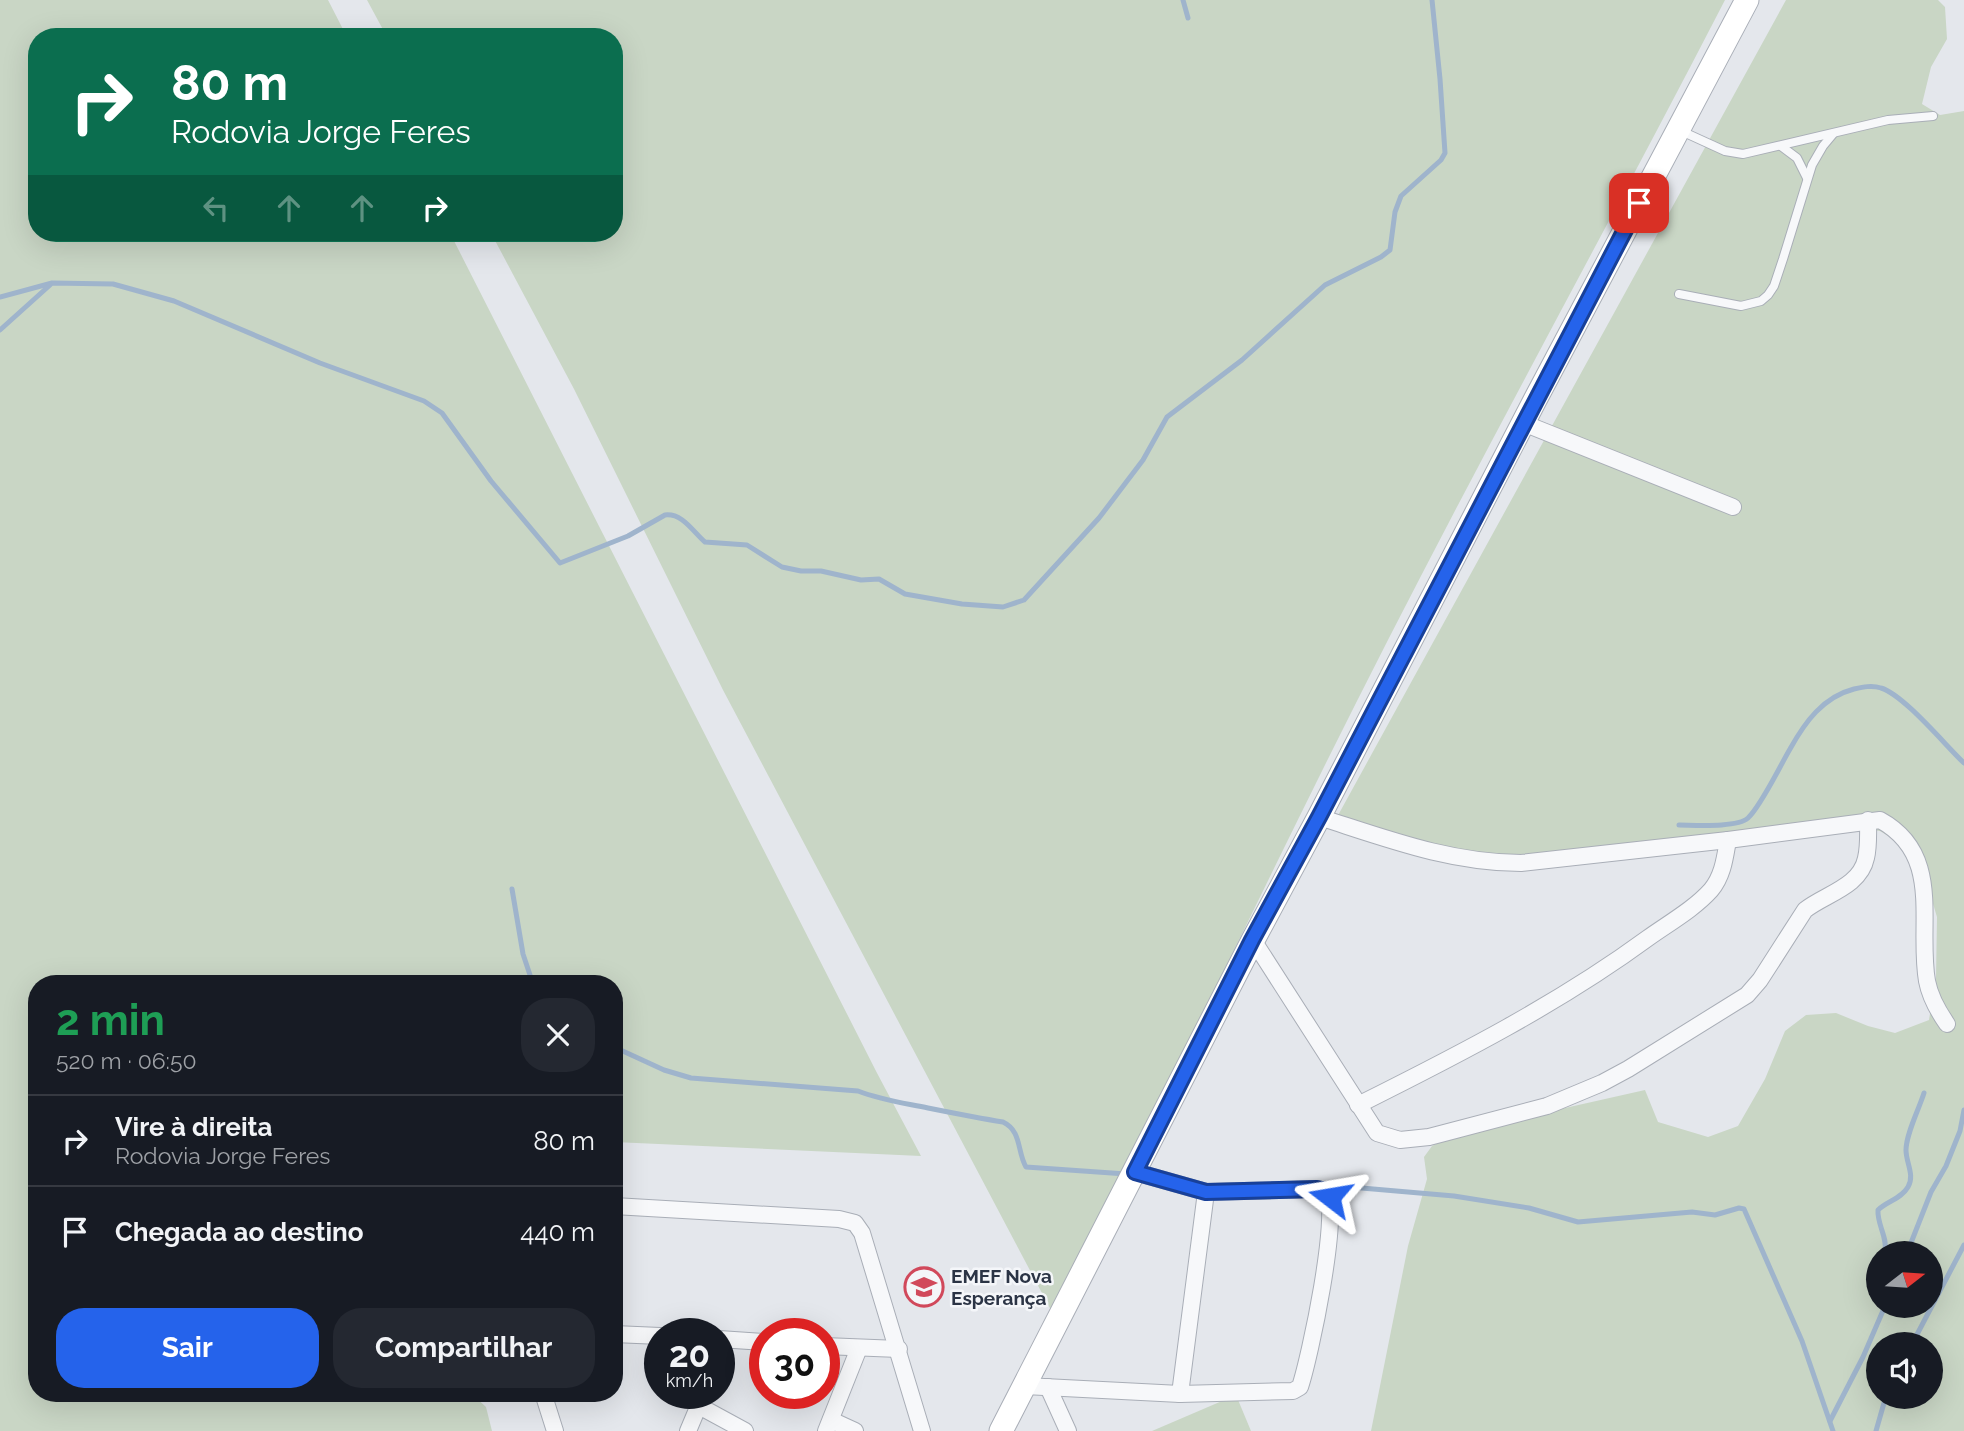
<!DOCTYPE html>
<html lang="pt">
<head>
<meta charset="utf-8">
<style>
	:root { --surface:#171b24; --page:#242831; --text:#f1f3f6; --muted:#9ea1a6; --line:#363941; --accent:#2563eb }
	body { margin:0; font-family:Raleway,sans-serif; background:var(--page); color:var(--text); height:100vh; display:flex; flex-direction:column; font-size:26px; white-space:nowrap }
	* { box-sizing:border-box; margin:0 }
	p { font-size:23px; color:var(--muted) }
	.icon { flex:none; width:38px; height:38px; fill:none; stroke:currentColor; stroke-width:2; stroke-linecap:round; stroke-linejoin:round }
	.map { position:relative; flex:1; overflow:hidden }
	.side { position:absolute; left:28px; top:975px; width:595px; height:427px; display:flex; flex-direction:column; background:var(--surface); border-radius:28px; box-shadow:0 7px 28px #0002 }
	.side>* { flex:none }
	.top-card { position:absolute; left:28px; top:28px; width:595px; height:214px; border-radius:28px; box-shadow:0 7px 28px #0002; background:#0b6e4f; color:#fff; overflow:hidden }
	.needle { width:46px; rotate:73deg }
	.buttons { position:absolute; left:1866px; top:1241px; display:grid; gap:14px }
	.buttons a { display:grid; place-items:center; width:77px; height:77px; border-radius:50%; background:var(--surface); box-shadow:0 7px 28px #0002; font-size:35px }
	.speed { position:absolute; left:644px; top:1318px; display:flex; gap:14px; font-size:35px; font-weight:700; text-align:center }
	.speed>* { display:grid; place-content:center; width:91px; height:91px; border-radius:50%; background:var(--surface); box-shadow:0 7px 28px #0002; line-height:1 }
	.speed small { font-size:18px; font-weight:400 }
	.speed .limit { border:10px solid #d22; background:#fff; color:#111 }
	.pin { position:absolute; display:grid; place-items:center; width:60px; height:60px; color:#fff; margin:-30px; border-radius:14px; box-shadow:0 4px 10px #0006 }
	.me { position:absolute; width:77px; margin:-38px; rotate:284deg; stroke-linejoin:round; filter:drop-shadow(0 0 5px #0008) }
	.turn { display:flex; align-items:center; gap:24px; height:147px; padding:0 28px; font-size:32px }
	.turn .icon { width:91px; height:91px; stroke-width:2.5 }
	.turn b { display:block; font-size:49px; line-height:60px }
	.lanes { display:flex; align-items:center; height:66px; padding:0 28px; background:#0003; justify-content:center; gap:35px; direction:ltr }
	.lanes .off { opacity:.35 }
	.round { display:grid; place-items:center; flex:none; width:74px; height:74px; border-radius:28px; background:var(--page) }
	.overview { display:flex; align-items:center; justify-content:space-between; height:119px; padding:0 28px }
	h1 { font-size:42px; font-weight:700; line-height:52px; color:#1e9e55 }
	.button { display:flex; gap:14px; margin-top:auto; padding:14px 28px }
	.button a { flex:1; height:80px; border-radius:28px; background:var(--accent); color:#fff; font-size:28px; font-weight:700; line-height:80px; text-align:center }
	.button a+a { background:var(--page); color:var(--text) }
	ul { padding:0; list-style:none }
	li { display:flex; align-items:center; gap:21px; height:91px; padding:0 28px; border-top:2px solid var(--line) }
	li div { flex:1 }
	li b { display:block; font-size:26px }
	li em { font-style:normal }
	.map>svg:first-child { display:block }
	.green { fill:#c9d6c5; fill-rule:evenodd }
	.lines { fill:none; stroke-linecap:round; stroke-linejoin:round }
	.stream { stroke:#9fb4cc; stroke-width:5 }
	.lane-casing { stroke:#a9aeb7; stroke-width:10 }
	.street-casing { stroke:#a9aeb7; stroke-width:18 }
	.secondary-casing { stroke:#a9aeb7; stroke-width:25 }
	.lane { stroke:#f7f8fa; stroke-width:8 }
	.street { stroke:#f7f8fa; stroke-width:16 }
	.secondary { stroke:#fff; stroke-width:23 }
	.route-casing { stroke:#184099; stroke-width:18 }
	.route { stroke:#2563eb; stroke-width:12 }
	.labels { text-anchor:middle; stroke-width:5; stroke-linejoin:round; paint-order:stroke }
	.poi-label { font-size:19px; font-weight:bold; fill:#2b3445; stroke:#f4f6f9; text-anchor:start }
</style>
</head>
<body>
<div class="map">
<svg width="1964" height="1431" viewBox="0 0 1964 1431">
	<rect width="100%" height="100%" fill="#e4e7ec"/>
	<g class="green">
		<polygon points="0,0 328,0 347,37 37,37 37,233 450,233 877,1073 921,1156 614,1142 614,984 37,984 37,1393 471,1393 486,1407 492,1431 0,1431"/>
		<path d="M367 0H1725C1615 213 1499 423 1390 636 1275 860 1170 1089 1052 1312L723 690 574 389 491 233H614V37H387Z"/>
		<path d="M1786 0H1938L1945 7 1947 39 1931 67 1922 104 1940 115 1964 111V1431H1371L1408 1246 1427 1179 1424 1157 1432 1146 1463 1131 1645 1090 1658 1122 1708 1137 1738 1126 1765 1079 1785 1031 1806 1015 1836 1013 1868 1026 1895 1033 1929 1020 1936 977 1937 917 1926 880 1910 849 1880 831 1854 828 1549 861 1471 859 1336 819ZM1878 1253H1930V1306H1878ZM1878 1344H1930V1396H1878Z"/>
		<polygon points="1236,1395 1251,1431 1152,1431"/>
	</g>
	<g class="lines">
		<g class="stream">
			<polyline points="1183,0 1188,18"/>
			<path d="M0 297 52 283 113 284 174 301 320 363 424 401 442 413 491 481 560 563 628 536 665 515C683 513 693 532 705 542L747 545 782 567 801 571H821L861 580 879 579 905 594 962 604 1003 607 1024 600 1099 518 1143 460 1167 417 1242 360 1325 285 1381 257 1390 250 1395 212 1401 196 1441 160 1445 153 1440 79 1432 0"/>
			<polyline points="0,330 50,285"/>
			<path d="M1679 825C1694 825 1737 828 1748 818 1761 806 1780 766 1790 749 1805 722 1823 697 1854 689 1863 687 1872 685 1881 688 1904 695 1945 745 1964 763"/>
			<polyline points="512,889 523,954 533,984"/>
			<path d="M614 1047 664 1070 691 1078 858 1091C881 1100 904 1103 928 1108 953 1113 978 1118 1003 1122 1022 1131 1017 1152 1026 1167L1126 1174"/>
			<polyline points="1327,1185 1454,1196 1529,1208 1578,1222 1692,1212 1715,1215 1739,1208 1744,1209 1802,1341 1833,1431"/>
			<path d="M1885 1253C1888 1237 1877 1225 1878 1210 1887 1201 1901 1199 1908 1187 1915 1175 1906 1163 1906 1150 1906 1134 1919 1109 1924 1093"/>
			<polyline points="1907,1253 1931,1192 1946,1166 1960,1131 1964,1110"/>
			<polyline points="1912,1344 1964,1245"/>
			<polyline points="1830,1421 1863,1357 1885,1306"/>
			<polyline points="1876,1431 1886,1396"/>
		</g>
		<g class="lane-casing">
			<g id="lane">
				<polyline points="1679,130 1725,151 1743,154 1888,120 1933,116"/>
				<polyline points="1781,146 1797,158 1807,178"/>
				<polyline points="1679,294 1741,306 1761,301 1768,295 1774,286 1783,259 1812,165 1823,146 1833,134"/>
			</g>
		</g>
		<g class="street-casing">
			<g id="street">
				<polyline points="1523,423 1733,507"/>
				<path d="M1319 817C1385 838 1450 863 1521 863L1728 840 1880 820C1944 855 1917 924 1927 981 1930 997 1938 1011 1947 1024"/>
				<path d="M1253 940 1377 1133 1400 1140 1429 1137 1547 1106 1602 1083 1628 1069 1747 995 1760 980 1805 910C1825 894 1860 887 1866 858 1869 846 1868 832 1868 820"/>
				<path d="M1358 1105C1458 1055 1558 1004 1648 938 1669 923 1694 909 1711 890 1723 876 1725 857 1728 840"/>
				<polyline points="614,1206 839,1219 855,1223 862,1233 922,1431"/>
				<polyline points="614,1334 660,1336"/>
				<polyline points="719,1339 765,1342"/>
				<polyline points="824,1346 899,1349"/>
				<path d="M1025 1386 1180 1394 1293 1391 1300 1387C1310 1357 1340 1215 1327 1191L1317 1189 1206 1192 1135 1172"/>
				<polyline points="1048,1387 1068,1431"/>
				<polyline points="543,1393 555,1431"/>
				<polyline points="1180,1394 1206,1192"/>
				<polyline points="699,1406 745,1431"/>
				<polyline points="831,1420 855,1431"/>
				<polyline points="688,1431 704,1393"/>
				<polyline points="826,1431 859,1348"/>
			</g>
		</g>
		<g class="secondary-casing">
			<polyline id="secondary" points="1001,1431 1253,940 1319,817 1535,400 1747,0"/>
		</g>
		<use href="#lane" class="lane"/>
		<use href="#street" class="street"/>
		<use href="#secondary" class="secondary"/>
	</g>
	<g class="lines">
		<g class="route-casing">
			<polyline id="route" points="1330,1197 1327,1191 1317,1189 1206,1192 1135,1172 1252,940 1319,817 1639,203"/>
		</g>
		<use href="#route" class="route"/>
	</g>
	<defs>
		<g id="school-ring" transform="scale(2.0125)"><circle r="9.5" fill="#f4f6f9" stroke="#d1495b" stroke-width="1.5"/><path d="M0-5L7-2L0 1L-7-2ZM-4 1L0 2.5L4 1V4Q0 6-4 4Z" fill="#d1495b"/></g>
	</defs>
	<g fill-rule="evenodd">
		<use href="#school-ring" x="924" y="1287"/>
	</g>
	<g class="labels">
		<g class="poi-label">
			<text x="951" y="1283">EMEF Nova<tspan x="951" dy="22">Esperança</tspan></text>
		</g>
	</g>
</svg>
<div class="buttons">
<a><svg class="needle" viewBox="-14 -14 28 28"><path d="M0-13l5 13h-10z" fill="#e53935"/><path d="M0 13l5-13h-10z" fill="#9ea1a6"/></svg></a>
<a><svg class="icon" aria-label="sound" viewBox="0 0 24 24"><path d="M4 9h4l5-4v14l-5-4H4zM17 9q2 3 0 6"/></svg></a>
</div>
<div class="speed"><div>20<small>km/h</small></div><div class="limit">30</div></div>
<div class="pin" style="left:1639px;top:203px;background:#d93025"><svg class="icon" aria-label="arrive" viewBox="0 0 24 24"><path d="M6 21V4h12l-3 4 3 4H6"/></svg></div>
<svg class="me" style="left:1330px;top:1197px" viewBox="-20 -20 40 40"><path d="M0-17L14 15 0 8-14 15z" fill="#2563eb" stroke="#fff" stroke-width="4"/></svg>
<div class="top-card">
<div class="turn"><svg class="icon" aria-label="right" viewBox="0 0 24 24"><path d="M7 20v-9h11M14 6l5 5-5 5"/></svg><div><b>80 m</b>Rodovia Jorge Feres</div></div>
<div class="lanes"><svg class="icon off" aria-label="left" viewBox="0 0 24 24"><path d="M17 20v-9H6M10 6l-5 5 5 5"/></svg><svg class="icon off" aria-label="ahead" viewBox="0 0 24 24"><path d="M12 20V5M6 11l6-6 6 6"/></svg><svg class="icon off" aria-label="ahead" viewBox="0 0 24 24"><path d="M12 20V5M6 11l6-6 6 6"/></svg><svg class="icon" aria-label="right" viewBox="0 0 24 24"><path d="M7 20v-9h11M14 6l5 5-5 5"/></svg></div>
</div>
<section class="side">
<div class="overview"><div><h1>2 min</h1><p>520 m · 06:50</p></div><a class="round"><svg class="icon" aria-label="close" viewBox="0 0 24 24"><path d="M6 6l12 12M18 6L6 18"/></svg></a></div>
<ul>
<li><svg class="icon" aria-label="right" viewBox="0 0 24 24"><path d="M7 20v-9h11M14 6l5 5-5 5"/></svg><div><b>Vire à direita</b><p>Rodovia Jorge Feres</p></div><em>80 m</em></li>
<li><svg class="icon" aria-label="arrive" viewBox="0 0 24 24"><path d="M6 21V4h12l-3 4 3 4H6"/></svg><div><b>Chegada ao destino</b></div><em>440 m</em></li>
</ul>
<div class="button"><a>Sair</a><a>Compartilhar</a></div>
</section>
</div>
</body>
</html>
